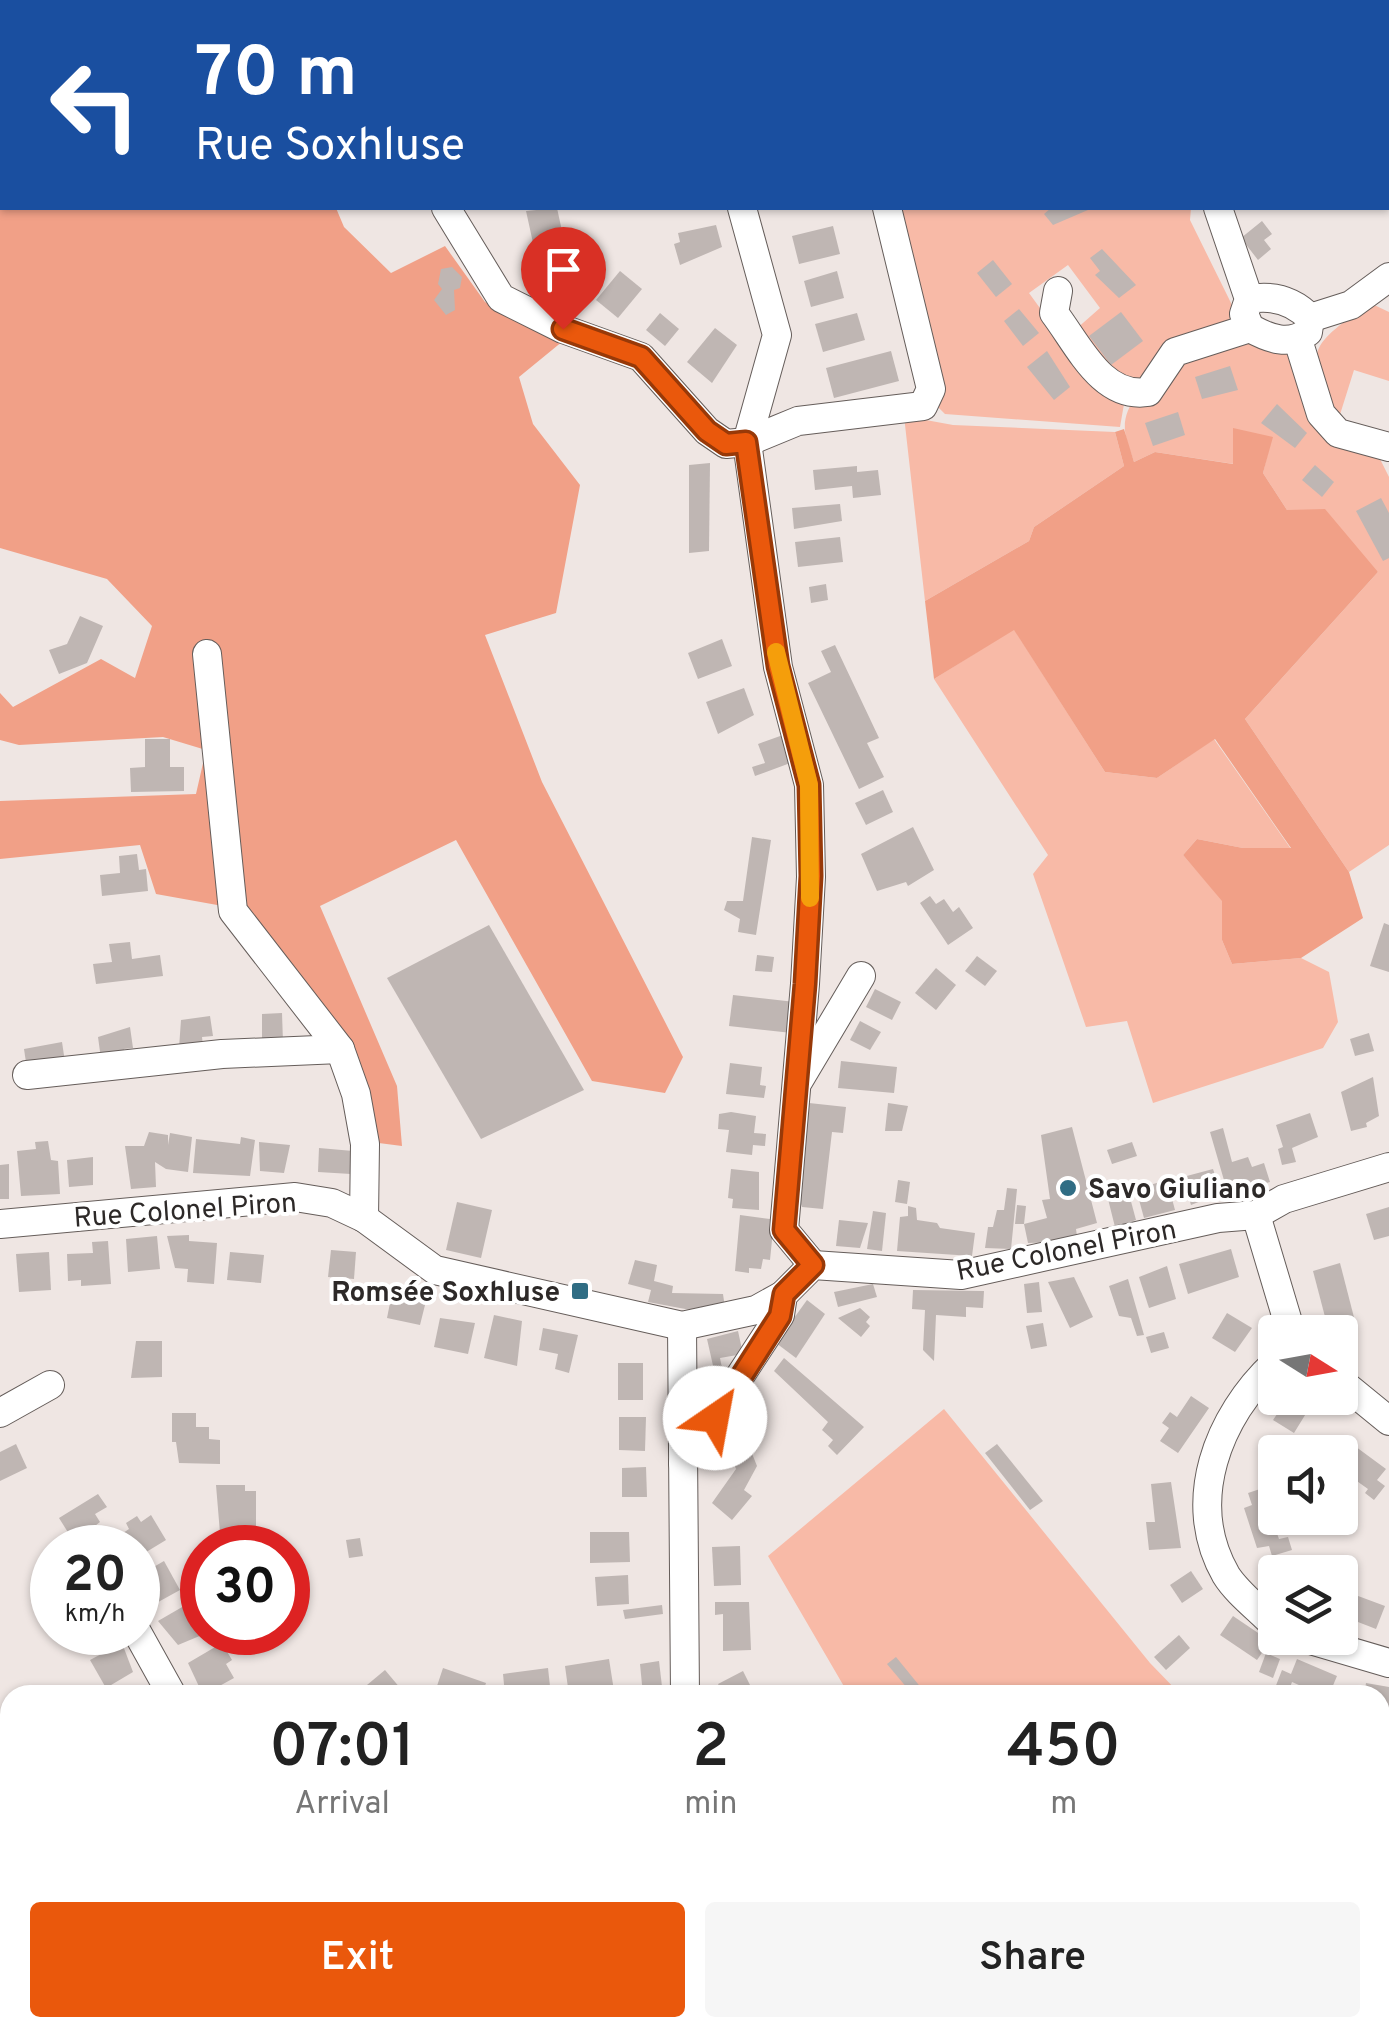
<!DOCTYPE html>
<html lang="en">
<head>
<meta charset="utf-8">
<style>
	:root { --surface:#fff; --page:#f6f6f6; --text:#222; --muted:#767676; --accent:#ea580c }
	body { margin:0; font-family:Overpass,sans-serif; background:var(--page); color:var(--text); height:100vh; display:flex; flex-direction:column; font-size:38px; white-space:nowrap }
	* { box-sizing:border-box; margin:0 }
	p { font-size:32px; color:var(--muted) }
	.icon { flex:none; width:55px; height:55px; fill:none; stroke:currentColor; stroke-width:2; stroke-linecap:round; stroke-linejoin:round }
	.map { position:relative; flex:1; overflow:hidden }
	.side { position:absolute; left:0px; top:1685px; width:1390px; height:352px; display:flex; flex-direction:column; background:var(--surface); border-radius:30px 30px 0 0; box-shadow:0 2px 8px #0004 }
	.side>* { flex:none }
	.guide { position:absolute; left:0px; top:0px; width:1390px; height:210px; box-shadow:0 2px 8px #0004; background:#1a4fa0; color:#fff; overflow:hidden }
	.needle { width:65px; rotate:101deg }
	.controls { position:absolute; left:1258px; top:1315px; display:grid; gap:20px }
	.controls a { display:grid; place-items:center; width:100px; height:100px; border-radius:10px; background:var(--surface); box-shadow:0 2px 8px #0004; font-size:50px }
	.speed { position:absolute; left:30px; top:1525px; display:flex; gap:20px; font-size:50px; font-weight:700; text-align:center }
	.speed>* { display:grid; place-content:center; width:130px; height:130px; border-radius:50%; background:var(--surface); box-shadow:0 2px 8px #0004; line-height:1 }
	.speed small { font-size:25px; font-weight:400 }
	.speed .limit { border:15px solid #d22; background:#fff; color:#111 }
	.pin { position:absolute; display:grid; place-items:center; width:85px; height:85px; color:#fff; margin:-102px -42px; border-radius:50% 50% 50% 0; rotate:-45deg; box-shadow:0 0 10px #0007 }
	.pin .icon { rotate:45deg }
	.me { position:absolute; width:110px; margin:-55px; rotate:33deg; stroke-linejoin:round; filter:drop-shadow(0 0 8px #0008) }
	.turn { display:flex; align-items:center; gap:35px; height:210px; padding:0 30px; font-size:45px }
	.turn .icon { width:130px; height:130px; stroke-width:2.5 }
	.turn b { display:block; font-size:70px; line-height:85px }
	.eta { display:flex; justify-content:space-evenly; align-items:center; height:170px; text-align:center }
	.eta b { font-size:60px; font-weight:600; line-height:70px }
	.action { display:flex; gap:20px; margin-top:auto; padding:20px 30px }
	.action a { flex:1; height:115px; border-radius:10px; background:var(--accent); color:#fff; font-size:40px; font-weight:600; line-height:115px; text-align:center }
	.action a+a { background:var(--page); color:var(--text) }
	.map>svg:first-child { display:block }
	.green { fill:#f8baa7 }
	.forest { fill:#f1a087 }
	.building { fill:#bfb6b3 }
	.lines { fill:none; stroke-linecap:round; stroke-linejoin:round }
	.minor-casing { stroke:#655d5a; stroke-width:30 }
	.minor { stroke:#fff; stroke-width:28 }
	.route-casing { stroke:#983908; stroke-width:25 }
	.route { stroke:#ea580c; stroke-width:18 }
	.slow { stroke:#f59e0b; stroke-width:18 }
	.poi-dot { fill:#306d84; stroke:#fff; stroke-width:4 }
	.labels { text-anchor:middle; stroke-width:8; stroke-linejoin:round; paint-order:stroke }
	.poi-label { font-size:28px; font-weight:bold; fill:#2d2928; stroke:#fff; text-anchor:start }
	.street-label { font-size:28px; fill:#2d2928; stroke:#fff }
</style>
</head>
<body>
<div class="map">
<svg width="1389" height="2037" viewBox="0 0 1389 2037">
	<rect width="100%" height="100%" fill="#efe6e3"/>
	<g class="green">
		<polygon points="899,208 1191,208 1190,220 1232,305 1228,329 1148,382 1120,384 1075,330 1100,308 1068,265 1029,293 1098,388 1124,404 1120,427 945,414 935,404"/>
		<path d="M1370 303 1389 312V381L1354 370 1337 424C1307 349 1303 351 1370 303Z"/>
		<path d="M1238 341 1290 355 1322 429 1378 455 1389 477V845L1349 872 1245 719 1378 572 1287 510 1263 473 1272 437 1234 464 1155 452 1134 462C1131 452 1126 441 1125 431 1121 381 1201 354 1238 341Z"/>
		<polygon points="904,416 953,425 1115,432 1124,466 1034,527 1029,541 925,601"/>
		<polygon points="1014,629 1105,772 1157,778 1214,739 1291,849 1243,848 1197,839 1183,855 1223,901 1222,940 1232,964 1301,958 1329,972 1338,1022 1323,1048 1153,1103 1127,1021 1086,1027 1033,874 1048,855 934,679"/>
		<polygon points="944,1409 1150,1663 1181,1695 849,1695 768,1556"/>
		<polygon points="1380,2025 1383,2037 903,2037 897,2028"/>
		<polygon points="395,2028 886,2028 892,2037 414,2037"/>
	</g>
	<g class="forest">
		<polygon points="0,0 200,2 2,2 2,208 336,208 344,227 391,273 445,246 485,302 563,341 519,377 533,424 580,485 556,613 485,635 542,782 683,1057 665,1093 592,1081 456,840 320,906 397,1086 402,1146 371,1142 355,1057 245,910 156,894 140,845 0,859 0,801 196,794 206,750 163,737 19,745 0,740 0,693 13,707 101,659 135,678 152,626 107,579 0,548"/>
		<polygon points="1233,428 1273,437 1263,473 1287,510 1325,509 1378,572 1245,719 1349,872 1363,918 1301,958 1232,964 1222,940 1222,901 1183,855 1197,839 1243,848 1291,848 1215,739 1157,778 1105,772 1014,630 934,679 925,601 1029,541 1034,527 1124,466 1115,432 1124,429 1134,462 1155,452 1233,464"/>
	</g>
	<g class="building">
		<polygon points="557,208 567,254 537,261 526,211"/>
		<polygon points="1051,208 1086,208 1088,210 1053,225 1044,214"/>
		<polygon points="1262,221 1272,234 1264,240 1271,249 1258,260 1241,238"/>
		<polygon points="716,225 722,247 680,265 674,244 680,242 678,233"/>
		<polygon points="833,226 840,254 799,264 792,236"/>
		<polygon points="1102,249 1136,285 1119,298 1095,275 1100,271 1090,258"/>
		<polygon points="993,260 1012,284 996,297 977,273"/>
		<polygon points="452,267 462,277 460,288 454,290 455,310 446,315 434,300 442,289 438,284 441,269"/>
		<polygon points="620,271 642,289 618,318 596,300"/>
		<polygon points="837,271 844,298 811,307 804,281"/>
		<polygon points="1019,309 1039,333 1023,346 1004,321"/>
		<polygon points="1121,312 1143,341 1111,365 1089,336"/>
		<polygon points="660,313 679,329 665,346 646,330"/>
		<polygon points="857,313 865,340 823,352 815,324"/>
		<polygon points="715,328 737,345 712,383 687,362"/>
		<polygon points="891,351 899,381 834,398 826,368"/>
		<polygon points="1047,351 1070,387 1054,400 1027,367"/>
		<polygon points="1230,366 1238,390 1202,399 1195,377"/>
		<polygon points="1277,404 1307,433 1295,448 1261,423"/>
		<polygon points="1178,412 1185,435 1153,446 1145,423"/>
		<polygon points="710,463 709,551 689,553 689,465"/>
		<polygon points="1315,465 1334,482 1322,497 1302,480"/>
		<polygon points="857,466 857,472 878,470 881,495 853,498 852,486 815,490 813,470"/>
		<polygon points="1381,498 1389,513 1389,558 1383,561 1356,511"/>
		<polygon points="840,504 842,521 794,529 792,508"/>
		<polygon points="840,537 843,562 798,567 795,542"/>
		<polygon points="826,584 828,600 811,603 809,587"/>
		<polygon points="80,616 103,626 87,663 59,674 49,650 67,644"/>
		<polygon points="722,639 732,666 698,679 688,653"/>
		<polygon points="835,645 879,738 867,743 884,777 859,789 808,683 831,672 821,651"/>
		<polygon points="744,688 754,715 718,734 706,702"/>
		<polygon points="783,735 793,762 755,776 752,767 765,763 758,744"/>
		<polygon points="145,739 170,739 170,767 184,767 184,791 131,792 130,768 145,767"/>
		<polygon points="883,790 893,812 866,825 855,803"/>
		<polygon points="913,827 934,870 908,886 906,882 877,891 861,854"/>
		<polygon points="752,837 771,840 756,935 738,932 740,919 724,910 727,901 743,901"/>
		<polygon points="137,854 139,870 146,869 148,891 102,896 100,875 120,873 119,856"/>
		<polygon points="930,896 936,904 944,899 953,912 959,907 973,928 948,945 920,903"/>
		<polygon points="1384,923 1389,925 1389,972 1370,966"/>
		<polygon points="489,925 584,1090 481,1139 387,978"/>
		<polygon points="130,942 132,959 160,955 163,976 96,984 93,964 112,962 109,944"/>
		<polygon points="757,955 774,957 772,972 755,971"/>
		<polygon points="977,956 997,971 985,986 965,971"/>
		<polygon points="936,968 956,985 936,1010 915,993"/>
		<polygon points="875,989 901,1002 892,1020 866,1007"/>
		<polygon points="733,995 795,1002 792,1033 729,1026"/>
		<polygon points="282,1013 283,1042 262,1043 262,1014"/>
		<polygon points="210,1016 213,1036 202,1037 203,1046 179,1048 181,1020"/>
		<polygon points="860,1021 881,1032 870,1050 850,1040"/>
		<polygon points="130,1027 133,1048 124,1049 125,1056 101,1059 98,1037"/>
		<polygon points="1369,1033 1374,1051 1355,1056 1350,1039"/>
		<polygon points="62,1042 65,1062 27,1069 24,1049"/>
		<polygon points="841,1061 897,1067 894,1093 838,1088"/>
		<polygon points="730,1063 762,1067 760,1085 766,1086 764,1098 726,1094"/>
		<polygon points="1373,1077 1379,1116 1366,1123 1367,1127 1351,1131 1341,1092"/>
		<polygon points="809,1103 846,1107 843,1133 832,1132 823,1209 802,1207 799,1198"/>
		<polygon points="888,1103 908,1106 902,1131 885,1131"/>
		<polygon points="731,1112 756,1116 754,1133 766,1134 765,1146 753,1145 752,1155 726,1152 729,1130 718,1129 719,1114"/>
		<polygon points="1310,1113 1318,1137 1292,1148 1296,1162 1282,1165 1278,1149 1283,1147 1276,1125"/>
		<polygon points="1072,1127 1097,1223 1076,1229 1077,1236 1059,1242 1028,1243 1024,1224 1015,1224 1017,1205 1026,1206 1024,1224 1047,1218 1042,1200 1050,1199 1041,1135"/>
		<polygon points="1223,1128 1232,1162 1248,1157 1252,1167 1264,1163 1270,1182 1228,1194 1210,1132"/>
		<polygon points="149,1132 168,1135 168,1145 170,1133 192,1137 188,1172 166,1169 155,1162 156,1187 131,1189 125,1146 144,1146"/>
		<polygon points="241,1137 255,1140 250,1176 193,1173 196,1139 240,1144"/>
		<polygon points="48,1141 51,1160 58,1161 60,1194 21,1196 17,1151 36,1149 35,1142"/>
		<polygon points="259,1142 290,1145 284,1173 260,1171"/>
		<polygon points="1132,1142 1137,1156 1112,1164 1107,1150"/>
		<polygon points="319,1148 353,1151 351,1174 318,1172"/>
		<polygon points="93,1157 93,1185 69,1187 67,1160"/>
		<polygon points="9,1164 9,1199 0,1199 0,1165"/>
		<polygon points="731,1169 759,1172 759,1210 732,1208 733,1199 728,1198"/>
		<polygon points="1213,1169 1221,1193 1191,1205 1183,1177"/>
		<polygon points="898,1180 910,1182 907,1204 895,1202"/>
		<polygon points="1167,1180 1175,1210 1144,1218 1136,1189"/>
		<polygon points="1007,1188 1017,1189 1011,1249 985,1248 988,1227 993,1227 997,1210 1004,1210"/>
		<polygon points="1129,1194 1136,1220 1115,1227 1108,1199"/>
		<polygon points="457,1202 492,1210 481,1258 446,1250"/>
		<polygon points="908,1206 916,1208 917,1220 937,1223 940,1228 975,1233 972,1256 897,1251 900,1217 908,1216"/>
		<polygon points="1389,1207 1389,1236 1374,1240 1366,1214"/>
		<polygon points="873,1211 886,1213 882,1251 867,1249"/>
		<polygon points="740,1215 770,1219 769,1229 773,1230 770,1260 763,1259 761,1269 749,1268 749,1273 735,1271"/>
		<polygon points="839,1220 868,1223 860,1248 836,1246"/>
		<polygon points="189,1235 189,1241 217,1243 214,1284 187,1282 188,1269 175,1268 167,1236"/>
		<polygon points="157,1236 160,1269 128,1272 126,1239"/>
		<polygon points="108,1241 111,1284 81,1286 81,1280 68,1281 67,1254 93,1253 92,1242"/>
		<polygon points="1231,1249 1239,1277 1188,1294 1179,1264"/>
		<polygon points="331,1250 356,1252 354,1279 328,1277"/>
		<polygon points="49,1252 51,1290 19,1292 16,1254"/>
		<polygon points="230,1252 264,1255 261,1283 227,1280"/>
		<polygon points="635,1260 657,1265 654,1281 673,1286 672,1293 723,1294 725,1308 696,1311 648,1302 651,1290 628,1284"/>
		<polygon points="1340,1263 1357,1329 1340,1334 1329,1332 1313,1271"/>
		<polygon points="1167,1266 1176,1299 1149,1308 1139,1277"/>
		<polygon points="1074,1277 1093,1317 1070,1328 1048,1282"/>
		<polygon points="1128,1279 1144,1335 1137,1336 1131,1318 1119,1316 1109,1286"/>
		<polygon points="1039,1282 1042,1312 1027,1313 1024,1284"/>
		<polygon points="873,1284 877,1297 838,1307 834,1292"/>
		<polygon points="913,1290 984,1291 983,1308 966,1307 966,1317 936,1315 934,1361 923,1350 925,1310 912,1309"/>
		<polygon points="392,1293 427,1297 420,1325 387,1318"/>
		<polygon points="807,1300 825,1314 796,1358 776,1343"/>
		<polygon points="860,1308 870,1317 866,1322 870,1326 861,1337 838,1318"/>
		<polygon points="1227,1313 1252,1328 1235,1352 1212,1338"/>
		<polygon points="494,1315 522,1321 517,1366 484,1358"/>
		<polygon points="440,1318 475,1323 468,1354 434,1347"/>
		<polygon points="1043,1323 1047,1346 1031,1349 1026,1326"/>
		<polygon points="543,1328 578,1335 569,1373 555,1369 558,1354 539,1350"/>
		<polygon points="738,1331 743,1354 720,1358 722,1368 714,1370 707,1339"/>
		<polygon points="1164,1332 1169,1348 1151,1353 1146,1337"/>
		<polygon points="136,1341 162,1341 162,1377 131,1378"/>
		<polygon points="784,1358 864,1427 837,1455 828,1446 833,1440 822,1430 828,1422 774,1371"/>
		<rect x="618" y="1363" width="25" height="37"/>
		<polygon points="1191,1396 1209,1408 1178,1453 1160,1441 1169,1428 1162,1423 1170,1412 1177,1417"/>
		<polygon points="1288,1398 1303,1398 1301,1401 1310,1407 1294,1433 1273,1420"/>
		<polygon points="172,1413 196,1413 196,1427 209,1427 209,1439 220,1440 220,1464 179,1463 176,1442 172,1442"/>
		<polygon points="619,1417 646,1417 645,1451 619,1450"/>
		<polygon points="747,1441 757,1466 744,1490 752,1496 732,1520 712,1503 736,1469 728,1448"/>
		<polygon points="1348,1441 1386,1469 1377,1480 1385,1486 1374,1500 1365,1493 1368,1489 1340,1469 1340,1452 1328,1452 1334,1444 1341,1450"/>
		<polygon points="16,1444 27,1468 0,1481 0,1452"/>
		<polygon points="997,1444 1043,1501 1030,1510 985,1453"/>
		<polygon points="646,1467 647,1497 622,1497 622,1468"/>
		<polygon points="1171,1482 1181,1548 1149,1550 1146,1522 1155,1522 1151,1484"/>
		<polygon points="1275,1484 1275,1518 1284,1519 1273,1522 1279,1539 1288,1537 1292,1550 1272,1556 1269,1546 1257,1548 1244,1508 1252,1505 1248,1493"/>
		<polygon points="216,1485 245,1485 245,1491 256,1491 256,1533 220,1533"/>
		<polygon points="98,1494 107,1507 95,1514 100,1522 74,1542 59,1518"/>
		<polygon points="151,1515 166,1540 138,1557 138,1548 132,1548 123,1533 129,1529 126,1523 137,1516 141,1522"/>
		<polygon points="590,1532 629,1532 630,1562 590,1563"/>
		<polygon points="360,1538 363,1556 349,1558 346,1540"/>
		<polygon points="740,1546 741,1585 714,1586 712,1547"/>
		<polygon points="164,1561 180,1590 151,1606 138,1576"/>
		<polygon points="1191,1571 1203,1589 1182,1603 1170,1585"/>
		<polygon points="52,1573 52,1606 49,1608 39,1591 45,1588 40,1580"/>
		<polygon points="628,1575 629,1604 597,1606 595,1577"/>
		<polygon points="1342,1590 1385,1606 1376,1629 1340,1615"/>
		<polygon points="196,1599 202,1610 197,1614 202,1635 178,1645 158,1621"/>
		<polygon points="715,1602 749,1602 751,1650 723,1651 723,1614 715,1615"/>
		<polygon points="662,1605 663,1614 625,1619 623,1610"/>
		<polygon points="1233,1616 1270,1641 1257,1660 1220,1635"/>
		<polygon points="66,1632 106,1632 76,1650"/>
		<polygon points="1179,1635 1190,1648 1166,1670 1154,1657"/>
		<polygon points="122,1643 133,1672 106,1688 90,1660"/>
		<polygon points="222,1643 232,1660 226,1664 234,1678 203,1695 188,1663"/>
		<polygon points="1266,1653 1280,1659 1273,1678 1259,1672"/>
		<polygon points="896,1657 927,1695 913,1695 887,1664"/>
		<polygon points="609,1659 614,1691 569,1695 565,1666"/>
		<polygon points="1297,1659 1337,1676 1329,1695 1306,1695 1308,1689 1292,1682 1288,1693 1275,1688 1282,1670 1291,1674"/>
		<polygon points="659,1661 663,1695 643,1695 640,1664"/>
		<polygon points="443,1668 486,1683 482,1695 434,1695"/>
		<polygon points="548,1668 551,1695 505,1695 503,1674"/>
		<polygon points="385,1670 406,1695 355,1695"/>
		<polygon points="743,1671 755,1695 724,1695 718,1684"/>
		<polygon points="1366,1683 1389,1687 1389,1718 1380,1717 1380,1695 1364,1695"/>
		<polygon points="1389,1791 1389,1833 1380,1836 1380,1793"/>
		<polygon points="198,2028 244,2028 245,2037 214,2037 213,2032 199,2033"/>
		<polygon points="325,2028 326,2037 297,2037 296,2030"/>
	</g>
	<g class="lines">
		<g class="minor-casing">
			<g id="minor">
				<polyline points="361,0 361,2"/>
				<polyline points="696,0 696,2"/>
				<polyline points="823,0 824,2"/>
				<polyline points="481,2 492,0"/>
				<polyline points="1269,2 1270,0"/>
				<polyline points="446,208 501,298 563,329 641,357 707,431 726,444 747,442 798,421 923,406 931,389 887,208"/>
				<polyline points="742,208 777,335 747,442 778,667 809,785 811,877 805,984 784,1230 813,1265"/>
				<path d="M1218 208 1249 299 1244 314 1250 328C1270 339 1289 346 1308 332L1310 318C1293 300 1272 295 1249 299"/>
				<path d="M1058 291 1054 313C1079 346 1102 399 1148 392L1175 352 1250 328"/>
				<polyline points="1310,318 1351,305 1389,277"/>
				<polyline points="1298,340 1321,414 1338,433 1389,447"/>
				<polyline points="207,654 233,911 340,1049 356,1094 365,1144 364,1218"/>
				<polyline points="27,1075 222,1054 340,1049"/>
				<polyline points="799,1080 861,976"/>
				<polyline points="1256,1215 1291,1332"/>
				<polyline points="0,1224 295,1197 332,1203 364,1218 435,1270 682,1326 756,1310 783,1295 813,1265 961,1275 1218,1218 1256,1215 1284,1199 1389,1167"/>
				<polyline points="682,1326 685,1695"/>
				<path d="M1275 1363C1218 1416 1184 1502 1226 1575 1237 1593 1260 1610 1275 1626"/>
				<polyline points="1340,1381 1389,1421"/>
				<polyline points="0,1413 50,1385"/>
				<polyline points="683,1463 780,1315 783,1295"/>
				<polyline points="137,1632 172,1695"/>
				<polyline points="1304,1638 1389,1663"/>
				<polyline points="0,1882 10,1886"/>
				<polyline points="268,2028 270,2037"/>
			</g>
		</g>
		<use href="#minor" class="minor"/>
	</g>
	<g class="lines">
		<g class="route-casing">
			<polyline id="route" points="563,329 641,357 707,431 726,444 746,442 778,666 809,785 811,876 805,984 784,1230 813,1265 784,1294 780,1316 715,1418"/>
		</g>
		<use href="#route" class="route"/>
		<polyline class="slow" points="776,652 809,785 810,898"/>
	</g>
	<g class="poi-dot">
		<circle cx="1068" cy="1188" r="10"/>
		<rect x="570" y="1281" width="20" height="20" rx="5"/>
	</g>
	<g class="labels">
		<g class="poi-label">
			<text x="1088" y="1198">Savo Giuliano</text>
			<text x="560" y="1301" text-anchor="end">Romsée Soxhluse</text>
		</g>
		<g class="street-label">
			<text transform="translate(185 1209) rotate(-4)" y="10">Rue Colonel Piron</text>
			<text transform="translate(1066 1249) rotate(-11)" y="10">Rue Colonel Piron</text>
		</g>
	</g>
</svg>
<div class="controls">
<a><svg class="needle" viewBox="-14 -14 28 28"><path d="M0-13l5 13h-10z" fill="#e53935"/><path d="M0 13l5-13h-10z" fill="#767676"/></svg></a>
<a><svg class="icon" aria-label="sound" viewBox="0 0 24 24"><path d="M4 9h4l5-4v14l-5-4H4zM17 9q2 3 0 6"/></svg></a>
<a><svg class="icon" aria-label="layers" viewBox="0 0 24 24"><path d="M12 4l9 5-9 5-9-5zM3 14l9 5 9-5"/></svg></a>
</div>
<div class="speed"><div>20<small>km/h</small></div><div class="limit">30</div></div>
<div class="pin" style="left:563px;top:329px;background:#d93025"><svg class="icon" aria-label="arrive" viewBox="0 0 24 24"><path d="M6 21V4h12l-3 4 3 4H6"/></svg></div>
<svg class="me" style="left:715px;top:1418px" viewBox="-20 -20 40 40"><circle r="19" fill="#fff"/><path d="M0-13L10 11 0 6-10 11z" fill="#ea580c"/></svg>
<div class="guide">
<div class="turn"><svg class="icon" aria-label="left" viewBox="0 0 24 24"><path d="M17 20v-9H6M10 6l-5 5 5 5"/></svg><div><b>70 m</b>Rue Soxhluse</div></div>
</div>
<section class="side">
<div class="eta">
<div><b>07:01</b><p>Arrival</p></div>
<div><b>2</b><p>min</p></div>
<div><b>450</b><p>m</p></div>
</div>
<div class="action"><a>Exit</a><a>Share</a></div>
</section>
</div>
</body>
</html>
